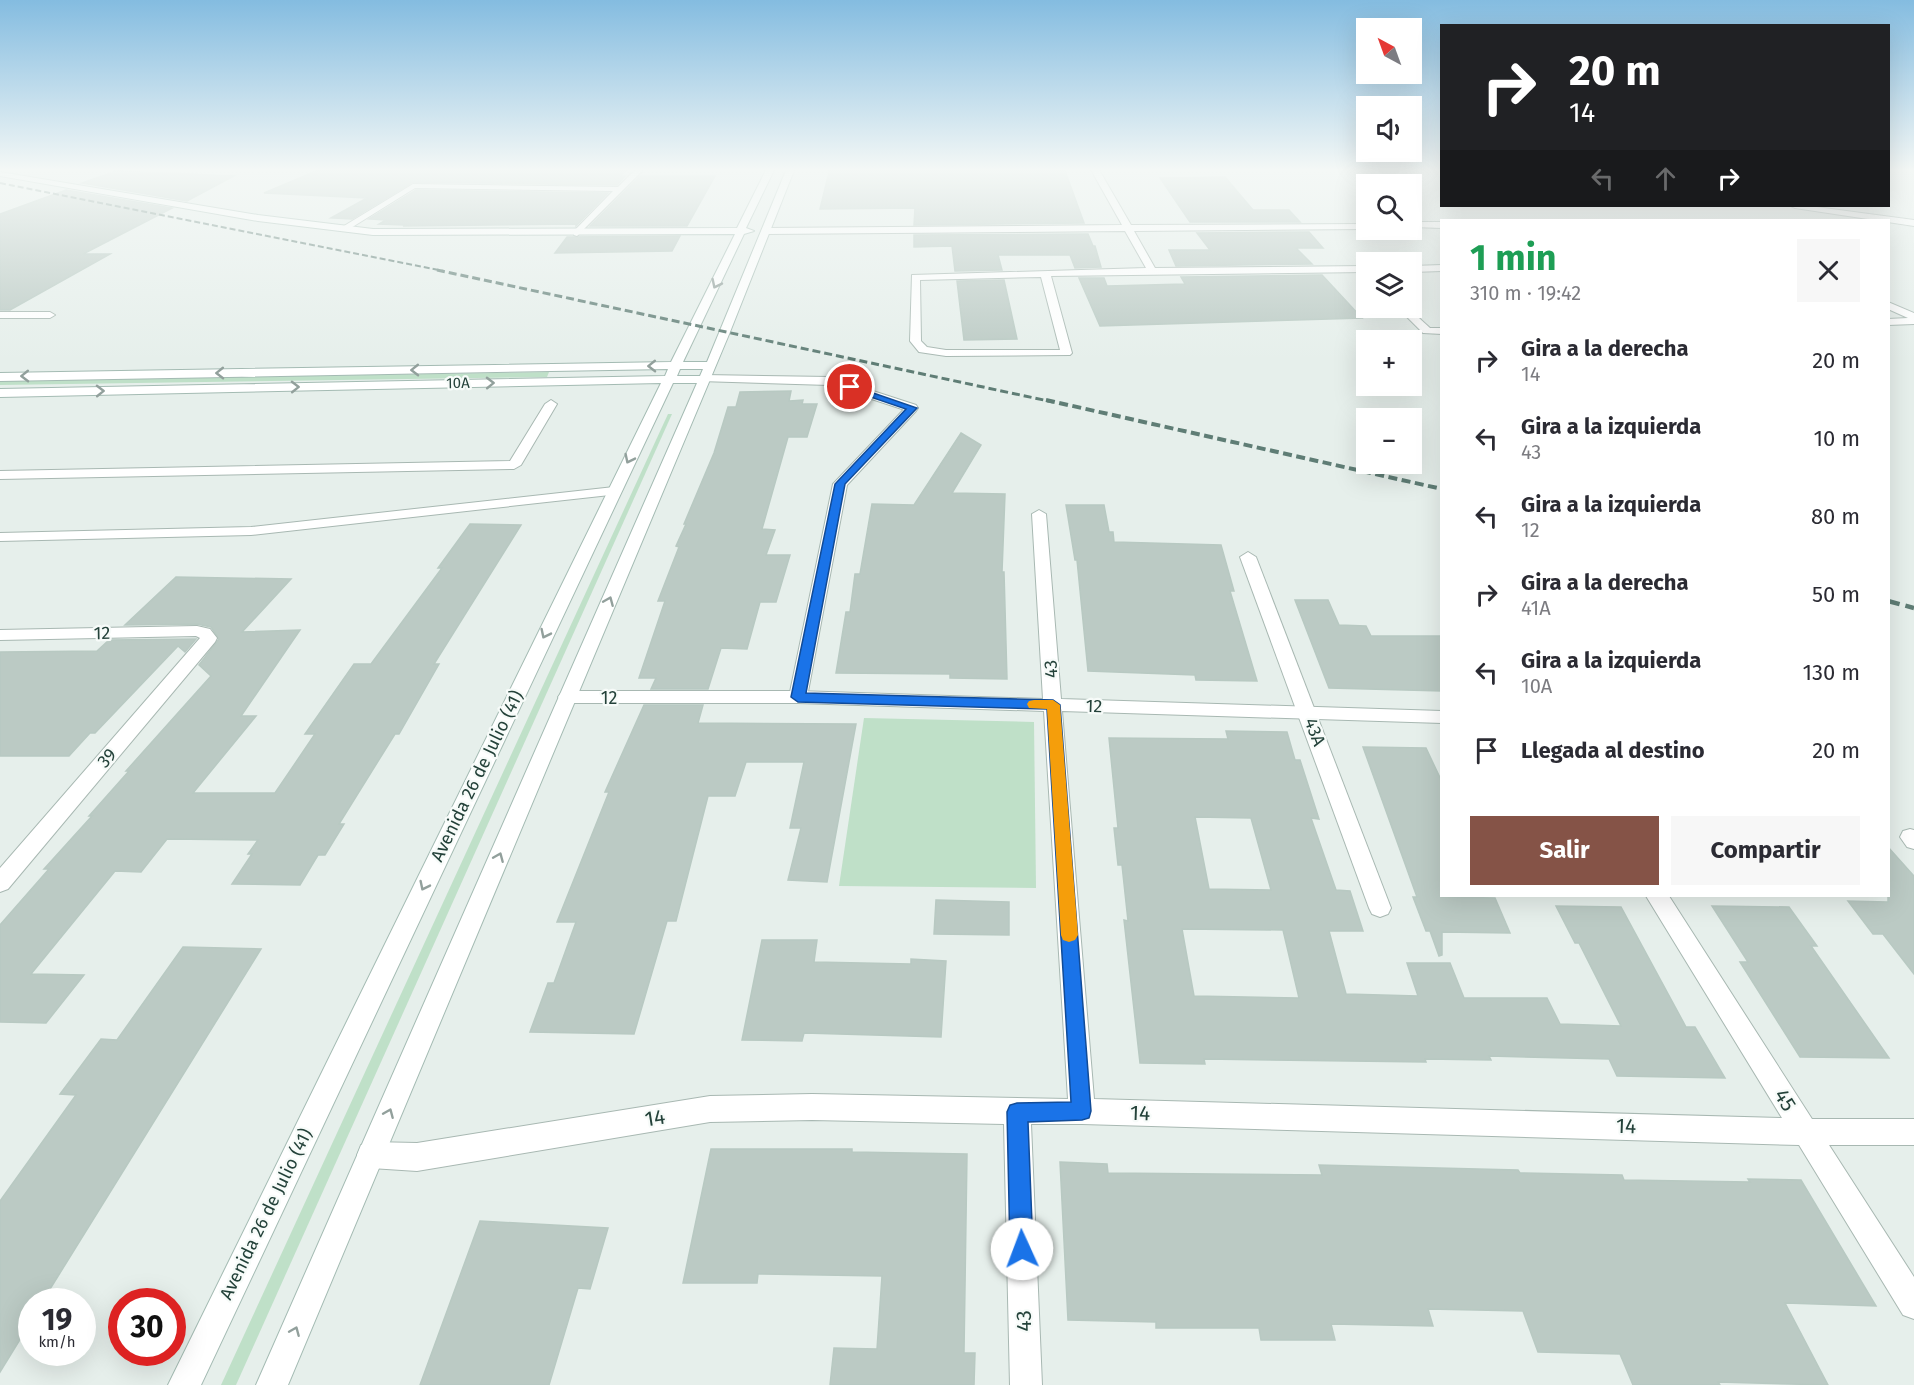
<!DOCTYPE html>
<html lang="es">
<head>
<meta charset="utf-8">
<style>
	:root { --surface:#fff; --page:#f7f7f7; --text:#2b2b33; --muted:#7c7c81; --accent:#855347 }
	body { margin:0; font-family:"Fira Sans",sans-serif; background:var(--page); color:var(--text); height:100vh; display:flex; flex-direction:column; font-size:22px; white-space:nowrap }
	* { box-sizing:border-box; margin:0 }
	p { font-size:20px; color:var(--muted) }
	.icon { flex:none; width:33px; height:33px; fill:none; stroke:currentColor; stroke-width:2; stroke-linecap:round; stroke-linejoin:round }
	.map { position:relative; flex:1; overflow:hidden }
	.drawer { position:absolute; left:1440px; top:219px; width:450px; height:678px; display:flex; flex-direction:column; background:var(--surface); border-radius:0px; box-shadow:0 6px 24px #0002 }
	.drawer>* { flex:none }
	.top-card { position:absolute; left:1440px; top:24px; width:450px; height:183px; border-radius:0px; box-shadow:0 6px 24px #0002; background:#202124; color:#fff; overflow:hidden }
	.needle { width:39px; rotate:319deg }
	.controls { position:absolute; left:1356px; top:18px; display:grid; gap:12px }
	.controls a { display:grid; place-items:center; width:66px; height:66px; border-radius:0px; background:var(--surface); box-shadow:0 6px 24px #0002; font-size:30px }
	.speed { position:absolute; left:18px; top:1288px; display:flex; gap:12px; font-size:30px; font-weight:700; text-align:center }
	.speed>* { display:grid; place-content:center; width:78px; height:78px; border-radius:50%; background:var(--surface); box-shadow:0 6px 24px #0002; line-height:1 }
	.speed small { font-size:15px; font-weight:400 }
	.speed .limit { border:9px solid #d22; background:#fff; color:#111 }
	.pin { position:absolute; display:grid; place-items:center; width:51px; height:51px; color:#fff; margin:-26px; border:3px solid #fff; border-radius:50%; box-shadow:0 2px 6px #0007 }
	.me { position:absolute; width:66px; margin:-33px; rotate:358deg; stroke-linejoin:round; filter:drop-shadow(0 0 4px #0008) }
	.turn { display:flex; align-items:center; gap:21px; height:126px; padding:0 30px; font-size:27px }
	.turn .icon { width:78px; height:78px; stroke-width:2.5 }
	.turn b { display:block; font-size:42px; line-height:51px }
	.lanes { display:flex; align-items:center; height:57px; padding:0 30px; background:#0003; justify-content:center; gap:30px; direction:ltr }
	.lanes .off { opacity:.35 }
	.round { display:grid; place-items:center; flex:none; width:63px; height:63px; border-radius:0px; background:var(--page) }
	.head { display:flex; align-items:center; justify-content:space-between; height:102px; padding:0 30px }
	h1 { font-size:36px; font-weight:700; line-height:45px; color:#1e9e55 }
	.cta { display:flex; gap:12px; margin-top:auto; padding:12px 30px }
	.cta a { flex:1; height:69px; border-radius:0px; background:var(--accent); color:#fff; font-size:24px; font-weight:700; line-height:69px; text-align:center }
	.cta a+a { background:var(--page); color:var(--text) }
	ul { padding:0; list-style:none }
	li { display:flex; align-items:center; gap:18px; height:78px; padding:0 30px }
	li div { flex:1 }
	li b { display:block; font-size:22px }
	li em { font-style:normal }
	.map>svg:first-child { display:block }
	.green { fill:#bfe0c8 }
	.building { fill:#bbcac4; stroke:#b8c9c2; stroke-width:1.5; fill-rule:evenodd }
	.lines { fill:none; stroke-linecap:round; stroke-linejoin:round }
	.lane-casing { stroke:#a8b8b2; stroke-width:2 }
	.street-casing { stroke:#a8b8b2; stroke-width:2 }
	.secondary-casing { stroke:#a4bbb3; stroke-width:2 }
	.lane { fill:#fff; fill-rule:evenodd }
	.street { fill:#fff; fill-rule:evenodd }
	.secondary { fill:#fff; fill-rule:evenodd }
	.rail-far3 { stroke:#5f7d75; stroke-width:2; stroke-dasharray:6 3; stroke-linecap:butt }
	.rail-far2 { stroke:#5f7d75; stroke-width:3; stroke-dasharray:8 4; stroke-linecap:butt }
	.rail-far1 { stroke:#5f7d75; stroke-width:4; stroke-dasharray:9 4.5; stroke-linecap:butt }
	.rail { stroke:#5f7d75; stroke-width:4.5; stroke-dasharray:12 6; stroke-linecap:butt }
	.oneway { stroke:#92a09c }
	.route { fill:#1a73e8; stroke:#114b97; stroke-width:1.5 }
	.slow { fill:#f59e0b }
	.labels { text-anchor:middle; stroke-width:4.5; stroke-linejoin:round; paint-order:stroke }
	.far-street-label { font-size:15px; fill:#24423a; stroke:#f7fbf9 }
	.street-label { font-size:18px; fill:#24423a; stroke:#f7fbf9 }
	.near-street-label { font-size:21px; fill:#24423a; stroke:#f7fbf9 }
</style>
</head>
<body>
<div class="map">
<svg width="1914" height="1385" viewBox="0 0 1914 1385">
	<rect width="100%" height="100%" fill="#e6efeb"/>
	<g class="green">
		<polygon points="549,372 547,377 0,385 0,381"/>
		<polygon points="668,414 672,414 236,1385 221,1385"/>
		<polygon points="864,718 1034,722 1036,888 839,886"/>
	</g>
	<g class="building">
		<polygon points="323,168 629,168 620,176 625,176 617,185 413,182 352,219 331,218 367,198 264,193"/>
		<polygon points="830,168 1064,168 1084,223 914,225 915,208 820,209"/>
		<polygon points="116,171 234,176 187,201 82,183"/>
		<polygon points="640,176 715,176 687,226 590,226"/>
		<polygon points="1225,177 1253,210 1289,210 1300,222 1190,222 1160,178"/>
		<polygon points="66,190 172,208 83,254 110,254 10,310 0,310 0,214"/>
		<polygon points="416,190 608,193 576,226 576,224 403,226 405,225 379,224 386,220 369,219"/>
		<polygon points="1309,232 1323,248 1296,248 1312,264 1176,266 1169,250 1210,250 1197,233"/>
		<polygon points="1088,234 1093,246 1095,246 1101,267 1075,268 1070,255 998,255 1002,270 955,271 952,246 914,247 914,235"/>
		<polygon points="680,236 672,251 555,253 567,237"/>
		<polygon points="1322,275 1362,318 1100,326 1079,278 1104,278 1107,286 1185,284 1181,277"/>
		<polygon points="1004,280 1017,339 964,340 957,281"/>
		<polygon points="791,391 789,401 803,400 802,404 817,404 807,437 788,437 762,529 775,530 766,555 790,555 776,602 760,602 747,649 721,648 708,689 651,689 656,678 639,678 665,601 658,601 679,547 676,546 686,524 684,524 714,453 728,407 736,407 740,392"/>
		<polygon points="961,433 981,445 952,493 1005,494 1002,572 1004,572 1007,679 950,678 950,674 836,673 846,612 850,612 855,574 860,574 872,504 914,505"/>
		<polygon points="1066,505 1104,505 1109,532 1113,532 1114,542 1221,545 1234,591 1230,591 1257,681 1196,680 1195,675 1088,671 1077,560 1075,560"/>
		<polygon points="470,524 521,525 434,664 439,664 399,734 395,734 339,824 344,824 325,855 318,855 300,885 232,884 252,854 248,854 258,840 167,839 141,872 115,871 31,974 84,975 46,1023 0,1022 0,925 49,869 44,869 92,816 89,816 129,771 126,771 211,676 199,665 219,639 211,627 197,624 125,625 176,577 291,579 242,632 300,630 241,716 256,716 193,793 275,793 315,734 305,734 354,664 371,664 442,568 438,568"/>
		<polygon points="1295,600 1328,600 1339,625 1366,626 1371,636 1442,636 1442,691 1329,688"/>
		<polygon points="196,639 185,652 178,646 95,733 90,733 69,756 0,756 0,652 97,651 109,640"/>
		<polygon points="644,705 703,705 698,723 856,724 827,882 788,880 801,828 790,828 804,762 746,762 735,796 708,796 676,921 667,921 634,1034 530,1032 548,983 554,983 576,922 557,922 609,792 605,792"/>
		<path d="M1226 731 1287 732 1295 760H1300L1319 819 1311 818 1336 890 1350 891 1363 931H1329L1346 994 1418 996 1407 963H1450L1464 998H1547L1560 1024 1621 1026 1579 943H1575L1556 906 1621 907 1686 1027H1695L1725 1078 1617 1076 1609 1059 1489 1056 1491 1060 1425 1059 1426 1062 1204 1059 1205 1064 1140 1063 1124 920 1128 921 1122 865H1118L1114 828H1118L1109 738 1228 739ZM1195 817 1251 818 1271 890 1209 889ZM1182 929 1283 930 1299 998 1194 996Z"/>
		<polygon points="1363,747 1426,748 1442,782 1442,897 1495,898 1510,933 1442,932 1442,955 1439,956 1430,931 1426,931 1413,897 1417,897"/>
		<polygon points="1888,847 1914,876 1914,974 1883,934 1873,934 1848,901 1888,902"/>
		<polygon points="936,900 1009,902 1009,935 934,934"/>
		<polygon points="1712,906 1789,907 1817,946 1811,946 1889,1058 1800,1057 1740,962 1748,962"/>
		<polygon points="762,940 817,940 814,962 911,964 911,959 946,961 941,1037 804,1033 802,1041 742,1040"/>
		<polygon points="183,947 261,949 42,1302 32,1302 32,1320 0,1372 0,1201 76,1095 60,1094 101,1039 117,1040"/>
		<polygon points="711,1149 852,1149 852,1152 967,1154 964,1353 975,1353 974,1385 830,1385 834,1348 877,1349 882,1276 758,1274 757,1283 683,1283"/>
		<polygon points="1060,1162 1107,1164 1108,1173 1322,1175 1319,1165 1518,1170 1520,1173 1622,1175 1624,1180 1750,1182 1748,1179 1801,1180 1876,1306 1785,1303 1828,1385 1718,1382 1720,1385 1633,1385 1620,1354 1538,1352 1523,1311 1428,1309 1433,1326 1331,1324 1335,1340 1261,1340 1259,1328 1156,1328 1156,1322 1068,1320"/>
		<polygon points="480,1221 608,1228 590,1289 578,1288 549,1385 420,1385"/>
	</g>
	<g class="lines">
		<g class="lane-casing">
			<g id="lane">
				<path d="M1090 168H1098L1131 225 1366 224V229L1134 231 1155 268 1366 266V272L1051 276 1072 353 1070 355 946 356 919 352 910 341 912 275 1146 268 1125 231 766 234 762 231 766 228 1122 225ZM1041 277 1060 350H946L927 347 921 341 920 280Z"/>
				<polygon points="1442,222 1442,228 1412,227 1412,222"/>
				<polygon points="1442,265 1442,271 1412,272 1412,266"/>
				<polygon points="1888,302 1914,313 1914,324 1888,325 1888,319 1908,318 1888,309"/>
				<polygon points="1398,308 1408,308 1430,328 1442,328 1442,334 1423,333"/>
				<polygon points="0,312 50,312 55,315 50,318 0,318"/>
				<polygon points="551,400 557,404 521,465 514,469 0,479 0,471 510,461 545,404"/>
				<polygon points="912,404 918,408 916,411 847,485 807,697 804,701 792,701 789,697 833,484 908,405"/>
				<polygon points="614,487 621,491 619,494 251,535 0,541 0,533 251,527"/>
				<polygon points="1248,552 1256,557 1391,908 1388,914 1380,917 1372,914 1369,908 1240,557"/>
			</g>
		</g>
		<g class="street-casing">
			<g id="street">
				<polygon points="637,168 645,168 577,236 574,235 574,231 613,191 415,188 346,231 339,229 413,184 618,187"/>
				<polygon points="1791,206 1809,206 1914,220 1914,226 1795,208"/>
				<polygon points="704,375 830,377 916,405 918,408 912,412 908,411 829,385 700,381 700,377"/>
				<polygon points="1039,510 1046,514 1061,699 1442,711 1442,723 1062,711 1094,1099 1782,1118 1646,896 1669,896 1812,1119 1914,1119 1914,1145 1829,1145 1914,1277 1914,1319 1903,1315 1799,1145 1082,1124 1031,1124 1042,1385 1010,1385 1004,1124 812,1120 710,1122 417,1171 371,1168 361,1165 357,1155 361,1145 371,1142 417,1143 710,1096 812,1094 1068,1099 1044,711 798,703 567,703 561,701 558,697 561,693 567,691 798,691 1043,699 1032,514"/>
				<polygon points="197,626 210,629 217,638 215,642 8,889 0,892 0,868 200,638 196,636 0,640 0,630"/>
				<polygon points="1910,829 1914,830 1914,849 1907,847 1900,837 1903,831"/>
			</g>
		</g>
		<g class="secondary-casing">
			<path id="secondary" d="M767 168H775L746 228 754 231 744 234 683 362H707L787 168H795L730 332 288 1385H256L697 383H673L201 1385H168L661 383 0 397V389L665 376 668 369 0 381V373L671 362 735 234 373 235 258 221 0 176V172L258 215 373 229 737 228ZM680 369H703L700 376H677Z"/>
		</g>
		<use href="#lane" class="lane"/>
		<use href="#street" class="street"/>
		<use href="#secondary" class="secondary"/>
		<polyline class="rail-far3" points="0,183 444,271"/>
		<polyline class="rail-far2" points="437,270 1053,402"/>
		<polyline class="rail-far1" points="1046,400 1442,489"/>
		<polyline class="rail" points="1888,601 1914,608"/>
	</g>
	<defs><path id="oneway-chevron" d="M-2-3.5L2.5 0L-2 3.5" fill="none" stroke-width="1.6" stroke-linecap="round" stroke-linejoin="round" transform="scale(1.5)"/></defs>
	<g class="oneway">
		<use href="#oneway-chevron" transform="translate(716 284) rotate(116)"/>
		<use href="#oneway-chevron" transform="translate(652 366) rotate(179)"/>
		<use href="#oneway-chevron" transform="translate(415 370) rotate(179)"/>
		<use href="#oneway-chevron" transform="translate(220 373) rotate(179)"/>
		<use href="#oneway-chevron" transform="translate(25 376) rotate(179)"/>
		<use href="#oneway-chevron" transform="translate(490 383) rotate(-1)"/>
		<use href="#oneway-chevron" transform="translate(295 387) rotate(-1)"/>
		<use href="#oneway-chevron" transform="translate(100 391) rotate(-1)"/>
		<use href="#oneway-chevron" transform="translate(629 459) rotate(116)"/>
		<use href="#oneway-chevron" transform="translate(609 601) rotate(-67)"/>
		<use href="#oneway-chevron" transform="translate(545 634) rotate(116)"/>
		<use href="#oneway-chevron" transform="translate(499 857) rotate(-67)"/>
		<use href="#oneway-chevron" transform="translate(424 886) rotate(116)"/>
		<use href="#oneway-chevron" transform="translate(389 1113) rotate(-67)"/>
		<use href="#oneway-chevron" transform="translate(295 1331) rotate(-67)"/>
	</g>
	<linearGradient id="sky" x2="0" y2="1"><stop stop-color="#84bce0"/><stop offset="0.47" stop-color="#f4f8f6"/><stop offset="1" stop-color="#f4f8f6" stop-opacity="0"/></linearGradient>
	<rect width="1914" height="361" fill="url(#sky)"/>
	<polygon class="route" points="850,385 917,408 845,484 806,693 1053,700 1060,705 1091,1111 1089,1118 1082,1120 1028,1122 1033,1249 1029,1256 1022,1260 1014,1256 1010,1249 1007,1112 1010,1105 1017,1103 1071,1102 1047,709 798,702 791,697 835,484 906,409 847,389 846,387"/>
	<polygon class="slow" points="1034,700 1053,700 1060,705 1078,935 1075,940 1069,942 1063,940 1061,935 1047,709 1029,708 1027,704 1029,701"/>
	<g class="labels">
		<g class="far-street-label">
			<text transform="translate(458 383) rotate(-1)" y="5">10A</text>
		</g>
		<g class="street-label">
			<text transform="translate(102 633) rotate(-1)" y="6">12</text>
			<text transform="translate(1051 669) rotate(-94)" y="6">43</text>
			<text x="609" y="704">12</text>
			<text transform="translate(1094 706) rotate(2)" y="6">12</text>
			<text transform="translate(1315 732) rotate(69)" y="6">43A</text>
			<text transform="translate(107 758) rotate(-49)" y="6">39</text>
			<text transform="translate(477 776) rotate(-64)" y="6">Avenida 26 de Julio (41)</text>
			<text transform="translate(266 1214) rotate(-64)" y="6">Avenida 26 de Julio (41)</text>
		</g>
		<g class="near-street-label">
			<text transform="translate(1785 1100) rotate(58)" y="7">45</text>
			<text transform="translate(1140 1113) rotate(2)" y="7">14</text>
			<text transform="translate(655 1118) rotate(-9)" y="7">14</text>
			<text transform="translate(1626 1126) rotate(2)" y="7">14</text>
			<text transform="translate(1024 1321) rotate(-92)" y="7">43</text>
		</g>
	</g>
</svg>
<div class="controls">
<a><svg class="needle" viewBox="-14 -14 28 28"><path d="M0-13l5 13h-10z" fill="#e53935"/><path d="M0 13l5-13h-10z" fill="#7c7c81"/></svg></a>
<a><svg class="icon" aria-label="sound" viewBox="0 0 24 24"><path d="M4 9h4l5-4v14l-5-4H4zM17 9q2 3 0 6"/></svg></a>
<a><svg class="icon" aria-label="search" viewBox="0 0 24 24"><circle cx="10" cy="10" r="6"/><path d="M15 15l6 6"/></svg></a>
<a><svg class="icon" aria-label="layers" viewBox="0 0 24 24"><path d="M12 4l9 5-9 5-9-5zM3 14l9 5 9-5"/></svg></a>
<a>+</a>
<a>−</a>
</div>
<div class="speed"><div>19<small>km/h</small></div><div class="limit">30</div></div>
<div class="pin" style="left:850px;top:387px;background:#d93025"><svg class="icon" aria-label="arrive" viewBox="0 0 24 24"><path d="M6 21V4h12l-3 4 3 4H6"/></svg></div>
<svg class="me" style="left:1022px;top:1249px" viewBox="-20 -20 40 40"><circle r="19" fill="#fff"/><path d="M0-13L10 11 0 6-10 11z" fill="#1a73e8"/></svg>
<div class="top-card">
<div class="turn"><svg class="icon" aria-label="right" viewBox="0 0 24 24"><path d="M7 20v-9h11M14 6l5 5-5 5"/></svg><div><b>20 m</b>14</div></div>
<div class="lanes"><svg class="icon off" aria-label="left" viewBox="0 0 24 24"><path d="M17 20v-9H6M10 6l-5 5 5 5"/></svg><svg class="icon off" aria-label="ahead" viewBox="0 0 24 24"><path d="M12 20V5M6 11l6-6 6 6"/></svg><svg class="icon" aria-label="right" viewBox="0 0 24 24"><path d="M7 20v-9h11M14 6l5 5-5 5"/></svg></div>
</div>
<section class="drawer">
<div class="head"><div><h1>1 min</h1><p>310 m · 19:42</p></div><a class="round"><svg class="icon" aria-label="close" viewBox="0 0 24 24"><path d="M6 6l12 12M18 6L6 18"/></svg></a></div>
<ul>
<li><svg class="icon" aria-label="right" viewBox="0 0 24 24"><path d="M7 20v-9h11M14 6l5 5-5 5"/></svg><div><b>Gira a la derecha</b><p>14</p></div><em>20 m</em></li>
<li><svg class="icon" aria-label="left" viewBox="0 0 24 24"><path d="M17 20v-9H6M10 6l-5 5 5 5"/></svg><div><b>Gira a la izquierda</b><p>43</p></div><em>10 m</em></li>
<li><svg class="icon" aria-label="left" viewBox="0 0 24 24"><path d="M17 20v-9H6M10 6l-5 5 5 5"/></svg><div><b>Gira a la izquierda</b><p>12</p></div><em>80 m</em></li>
<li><svg class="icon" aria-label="right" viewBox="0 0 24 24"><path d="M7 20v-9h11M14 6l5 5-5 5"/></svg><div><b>Gira a la derecha</b><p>41A</p></div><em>50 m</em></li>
<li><svg class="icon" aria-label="left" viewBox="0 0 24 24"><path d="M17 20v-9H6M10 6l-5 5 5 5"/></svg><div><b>Gira a la izquierda</b><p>10A</p></div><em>130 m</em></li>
<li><svg class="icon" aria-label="arrive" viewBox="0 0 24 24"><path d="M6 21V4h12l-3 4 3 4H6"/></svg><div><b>Llegada al destino</b></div><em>20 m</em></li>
</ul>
<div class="cta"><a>Salir</a><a>Compartir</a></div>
</section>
</div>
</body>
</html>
